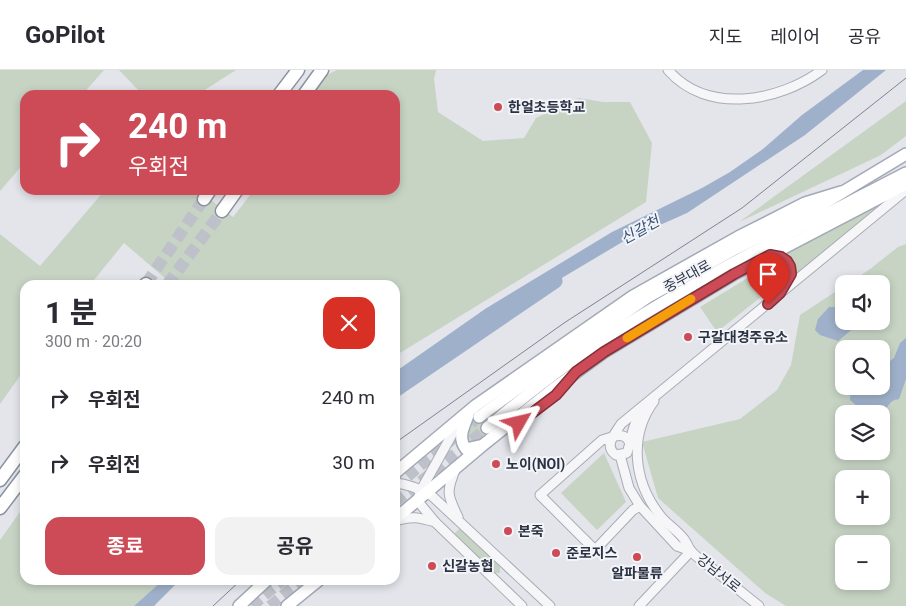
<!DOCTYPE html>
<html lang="ko">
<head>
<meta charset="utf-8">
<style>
	:root { --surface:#fff; --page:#f2f2f3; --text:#2b2b33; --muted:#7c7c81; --line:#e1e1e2; --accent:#cc4b56 }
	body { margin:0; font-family:Roboto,"Noto Sans KR",sans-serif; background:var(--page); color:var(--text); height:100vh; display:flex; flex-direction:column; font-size:19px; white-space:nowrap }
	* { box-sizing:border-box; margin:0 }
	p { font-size:16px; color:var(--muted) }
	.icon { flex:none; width:28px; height:28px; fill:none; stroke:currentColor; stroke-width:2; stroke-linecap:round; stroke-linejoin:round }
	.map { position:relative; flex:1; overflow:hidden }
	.sheet { position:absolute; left:20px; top:210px; width:380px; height:305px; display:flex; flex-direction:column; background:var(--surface); border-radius:15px; box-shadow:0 2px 8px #0003 }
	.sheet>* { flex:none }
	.hud { position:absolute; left:20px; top:20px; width:380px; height:105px; border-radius:15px; box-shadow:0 2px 8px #0003; background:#cc4b56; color:#fff; overflow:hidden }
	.tools { position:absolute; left:835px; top:205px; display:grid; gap:10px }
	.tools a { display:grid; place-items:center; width:55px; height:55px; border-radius:10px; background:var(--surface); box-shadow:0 2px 8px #0003; font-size:25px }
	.pin { position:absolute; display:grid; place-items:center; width:42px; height:42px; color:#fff; margin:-51px -21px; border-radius:50% 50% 50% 0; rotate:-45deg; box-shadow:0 0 5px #0007 }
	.pin .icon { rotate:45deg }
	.me { position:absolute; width:55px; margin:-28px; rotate:53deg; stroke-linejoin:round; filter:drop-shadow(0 0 4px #0008) }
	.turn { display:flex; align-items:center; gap:18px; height:105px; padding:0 25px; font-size:22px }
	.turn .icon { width:65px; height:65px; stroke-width:2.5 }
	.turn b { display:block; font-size:35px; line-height:42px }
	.round { display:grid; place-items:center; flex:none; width:52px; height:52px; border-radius:15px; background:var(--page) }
	.summary { display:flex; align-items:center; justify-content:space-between; height:85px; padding:0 25px }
	h1 { font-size:30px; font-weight:700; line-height:38px }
	.primary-button { display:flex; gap:10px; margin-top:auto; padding:10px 25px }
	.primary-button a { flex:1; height:58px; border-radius:15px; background:var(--accent); color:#fff; font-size:20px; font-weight:700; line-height:58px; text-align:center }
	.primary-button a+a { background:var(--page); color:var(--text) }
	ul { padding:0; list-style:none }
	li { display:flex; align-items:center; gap:15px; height:65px; padding:0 25px }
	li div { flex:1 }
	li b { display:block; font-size:19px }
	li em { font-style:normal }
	header { display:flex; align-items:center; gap:30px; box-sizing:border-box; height:70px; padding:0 25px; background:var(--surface); border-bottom:1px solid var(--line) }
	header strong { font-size:24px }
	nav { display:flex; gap:28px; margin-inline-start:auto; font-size:18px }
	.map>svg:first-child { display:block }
	.green { fill:#c7d4c4; fill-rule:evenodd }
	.water { fill:#9fb1ca }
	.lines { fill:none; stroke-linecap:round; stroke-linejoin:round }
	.river { stroke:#9fb1ca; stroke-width:15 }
	.major-tunnel { stroke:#bec1c9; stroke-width:11; stroke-dasharray:11 5.5; stroke-linecap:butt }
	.highway-tunnel { stroke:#bec1c9; stroke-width:12; stroke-dasharray:12 6; stroke-linecap:butt }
	.minor-casing { stroke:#a8acb5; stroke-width:11 }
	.major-casing { stroke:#a2a9b6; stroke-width:14 }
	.highway-casing { stroke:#8a92a1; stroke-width:15 }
	.minor { stroke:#f6f6f9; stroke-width:9 }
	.major { stroke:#fff; stroke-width:11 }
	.highway { stroke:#fff; stroke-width:12 }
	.tram { stroke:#7c8494; stroke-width:1 }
	.route-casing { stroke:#853138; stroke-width:12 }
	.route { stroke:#cc4b56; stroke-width:9 }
	.slow { stroke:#f59e0b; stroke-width:9 }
	.poi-dot { fill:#cc4b56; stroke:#f2f4f8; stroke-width:2 }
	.labels { text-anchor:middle; stroke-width:4; stroke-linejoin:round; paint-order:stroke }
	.poi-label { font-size:14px; font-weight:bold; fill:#2b3243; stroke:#f2f4f8; text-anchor:start }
	.street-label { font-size:14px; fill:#2b3243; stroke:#f2f4f8 }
	.water-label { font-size:15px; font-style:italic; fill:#354e76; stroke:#f2f4f8 }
</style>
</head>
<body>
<header>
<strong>GoPilot</strong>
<nav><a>지도</a><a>레이어</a><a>공유</a></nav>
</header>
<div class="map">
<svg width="906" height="536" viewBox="0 0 906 536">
	<rect width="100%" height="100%" fill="#e3e5eb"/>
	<g class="green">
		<polygon points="0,0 104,0 82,25 25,25 25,92 0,121"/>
		<polygon points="119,0 236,0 197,25 143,25"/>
		<polygon points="337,0 436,0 434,9 438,42 483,71 524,68 536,48 579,28 603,32 630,32 652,73 646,132 395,286 395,215 173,215 124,173 90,215 25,215 25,299 0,334 0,164 40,196 105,120 198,120 233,147 254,120 395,120 395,25 308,25 327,5"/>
		<polygon points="906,31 906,66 881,85 739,152"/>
		<polygon points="904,118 790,213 795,202 793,192 781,184"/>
		<path d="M906 174V536H786L765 523 658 428 642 372 740 349 777 320 791 295 800 245 844 216V251H881V214H848L870 199 898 177ZM844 279H881V316H844ZM844 344H881V381H844ZM844 409H881V446H844ZM844 474H881V511H844Z"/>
		<path d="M772 193 779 194C784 200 784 203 782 210L717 262 700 237Z"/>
		<path d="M476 345 493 364C484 367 478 373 469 374 462 363 469 354 476 345Z"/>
		<polygon points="604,383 626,432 597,460 561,423"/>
		<polygon points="25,435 25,510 163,510 134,536 0,536 0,470"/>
		<polygon points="459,459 461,460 500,497 500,503 495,503 456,466 455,463"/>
	</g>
	<g class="water">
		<polygon points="863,0 886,0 805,65 687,143 624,171 456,271 395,315 395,302 485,239 612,162 702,118 730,102 763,79 802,45"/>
		<polygon points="843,222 844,251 862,251 838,271 820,265 815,260 818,249 829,237 834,237 841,234"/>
		<path d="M906 268V309L899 329C888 331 891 335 883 341 870 349 859 338 850 330L851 316H881V298L894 288 900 273Z"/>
		<polygon points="163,510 180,510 154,536 134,536"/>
	</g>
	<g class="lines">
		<polyline class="river" points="395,320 555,211"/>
		<g class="major-tunnel">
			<polyline points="395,417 479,347"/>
			<polyline points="395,432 487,358"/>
			<polyline points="252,536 283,510"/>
			<polyline points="270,536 301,510"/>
		</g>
		<g class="highway-tunnel">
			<polyline points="146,214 204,129"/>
			<polyline points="167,215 222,141"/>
		</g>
		<g class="minor-casing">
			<g id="minor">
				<path d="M668 0C707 45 779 32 822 0"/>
				<path d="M770 185C790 189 798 198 785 217"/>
				<path d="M654 331C629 365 633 410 659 444 665 453 676 459 683 468 686 471 688 477 691 481 697 488 707 494 714 500 729 512 744 524 759 536"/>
				<polyline points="463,351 454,361 421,420 418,429 421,435 435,452 522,536"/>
				<path d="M630 373C632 363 634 352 641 345"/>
				<polyline points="620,385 629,418 640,436 677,476 691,481"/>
				<path d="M456 398C446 421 447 425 458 447"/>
				<path d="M395 413C409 414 420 419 432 426L550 536"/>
				<path d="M640 436 633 440 595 480 540 425 602 370C613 367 624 360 630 373L627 383 616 385C603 376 615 364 621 354L906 120"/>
				<path d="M395 451C412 446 418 447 435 452"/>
				<polyline points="639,536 691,481"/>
			</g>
		</g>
		<g class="major-casing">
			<g id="major">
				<path d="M468 345C464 357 457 367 466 379L479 376"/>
				<polyline points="479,347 565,284 648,227 735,179 808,143 906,84"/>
				<path d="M487 358C522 328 559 299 598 273 696 208 802 157 906 103"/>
				<polyline points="395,403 475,336 633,226 738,167 805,133 841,122"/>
				<polyline points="395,449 483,375 553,319 604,282 734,204 906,114"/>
				<polyline points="239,536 267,510"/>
				<polyline points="287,536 319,510"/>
			</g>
		</g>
		<g class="highway-casing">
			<g id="highway">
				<polyline points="279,25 298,0"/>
				<polyline points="304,25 322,0"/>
				<polyline points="204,129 210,120"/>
				<polyline points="222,141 237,120"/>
				<polyline points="145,215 146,214"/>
				<polyline points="0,410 25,376"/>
				<polyline points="0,438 25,405"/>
			</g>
		</g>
		<use href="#minor" class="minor"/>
		<use href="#major" class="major"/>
		<use href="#highway" class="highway"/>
		<g class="tram">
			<polyline points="395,373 564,253 742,138 906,8"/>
			<polyline points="213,536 241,510"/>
		</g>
	</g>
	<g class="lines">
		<g class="route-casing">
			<polyline id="route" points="519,353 556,325 576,302 604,282 734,204 770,185 781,187 787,191 790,196 791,204 780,223 768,234"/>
		</g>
		<use href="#route" class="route"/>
		<polyline class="slow" points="627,268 691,229"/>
	</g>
	<g class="poi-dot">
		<circle cx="498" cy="37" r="5"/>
		<circle cx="688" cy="267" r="5"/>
		<circle cx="496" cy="394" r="5"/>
		<circle cx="508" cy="461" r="5"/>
		<circle cx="556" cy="483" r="5"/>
		<circle cx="637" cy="487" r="5"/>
		<circle cx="432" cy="496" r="5"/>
	</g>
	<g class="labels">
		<g class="poi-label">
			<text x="508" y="42">한얼초등학교</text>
			<text x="698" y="272">구갈대경주유소</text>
			<text x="506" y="399">노이(NOI)</text>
			<text x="518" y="466">본죽</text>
			<text x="566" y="488">준로지스</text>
			<text x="442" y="501">신갈농협</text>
			<text x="637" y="508" text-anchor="middle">알파물류</text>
		</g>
		<g class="street-label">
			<text transform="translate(687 206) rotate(-29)" y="5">중부대로</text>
			<text transform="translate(719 503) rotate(39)" y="5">강남서로</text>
		</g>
		<g class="water-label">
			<text transform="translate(640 160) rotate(-29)" y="5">신갈천</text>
		</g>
	</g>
</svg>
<div class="tools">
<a><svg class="icon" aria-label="sound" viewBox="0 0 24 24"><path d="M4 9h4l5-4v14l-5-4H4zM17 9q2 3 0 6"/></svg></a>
<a><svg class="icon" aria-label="search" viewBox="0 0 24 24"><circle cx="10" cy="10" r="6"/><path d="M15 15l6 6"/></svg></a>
<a><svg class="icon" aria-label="layers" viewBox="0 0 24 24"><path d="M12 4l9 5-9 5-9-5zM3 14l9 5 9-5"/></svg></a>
<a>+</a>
<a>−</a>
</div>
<div class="pin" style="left:768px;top:234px;background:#d93025"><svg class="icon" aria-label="arrive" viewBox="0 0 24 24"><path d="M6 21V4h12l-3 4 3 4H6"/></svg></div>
<svg class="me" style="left:519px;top:353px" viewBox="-20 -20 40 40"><path d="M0-17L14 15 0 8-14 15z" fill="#cc4b56" stroke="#fff" stroke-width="4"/></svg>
<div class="hud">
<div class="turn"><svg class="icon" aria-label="right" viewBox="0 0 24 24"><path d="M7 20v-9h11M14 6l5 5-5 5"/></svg><div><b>240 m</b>우회전</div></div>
</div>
<section class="sheet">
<div class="summary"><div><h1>1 분</h1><p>300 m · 20:20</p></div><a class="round" style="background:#d93025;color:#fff"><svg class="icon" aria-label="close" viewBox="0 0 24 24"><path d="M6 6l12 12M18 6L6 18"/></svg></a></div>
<ul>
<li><svg class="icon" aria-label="right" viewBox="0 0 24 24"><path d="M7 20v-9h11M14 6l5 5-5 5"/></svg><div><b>우회전</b></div><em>240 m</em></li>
<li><svg class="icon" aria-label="right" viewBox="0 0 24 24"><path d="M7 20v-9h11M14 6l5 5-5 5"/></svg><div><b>우회전</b></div><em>30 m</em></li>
</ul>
<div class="primary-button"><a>종료</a><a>공유</a></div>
</section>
</div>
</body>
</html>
